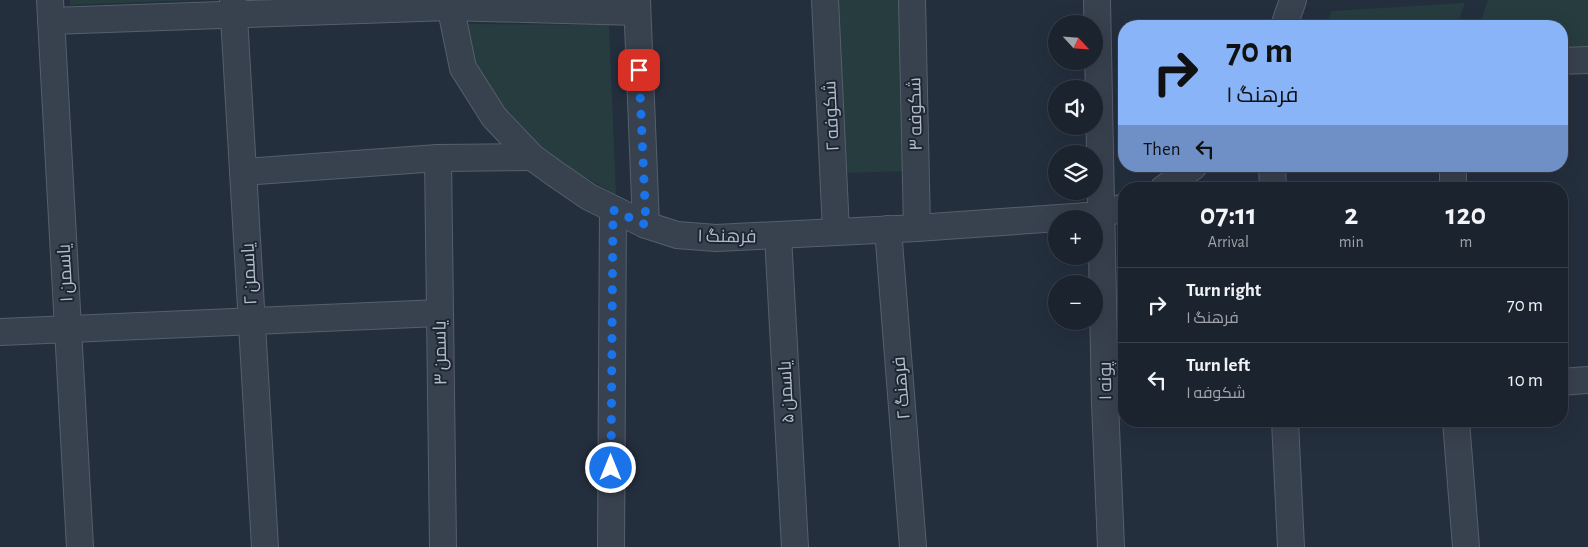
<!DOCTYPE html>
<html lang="en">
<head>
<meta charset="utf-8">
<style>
	:root { --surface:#1b232e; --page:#282f3a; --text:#f1f3f6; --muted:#a0a4aa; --line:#39404a }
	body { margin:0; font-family:"Alegreya Sans",Cairo,sans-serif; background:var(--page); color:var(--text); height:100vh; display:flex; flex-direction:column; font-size:19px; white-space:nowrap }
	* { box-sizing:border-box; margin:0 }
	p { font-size:16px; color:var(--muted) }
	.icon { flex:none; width:28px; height:28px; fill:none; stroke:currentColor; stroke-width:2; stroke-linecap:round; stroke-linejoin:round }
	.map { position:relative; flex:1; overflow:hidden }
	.drawer { position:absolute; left:1118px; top:182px; width:450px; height:245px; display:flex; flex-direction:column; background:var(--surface); border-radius:20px; box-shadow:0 5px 20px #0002,0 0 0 1px var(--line) }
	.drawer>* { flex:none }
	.banner { position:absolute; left:1118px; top:20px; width:450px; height:152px; border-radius:20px; box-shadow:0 5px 20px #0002,0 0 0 1px var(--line); background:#8ab4f8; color:#111; overflow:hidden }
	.needle { width:32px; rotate:116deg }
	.tools { position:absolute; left:1048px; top:15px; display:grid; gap:10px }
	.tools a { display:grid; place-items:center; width:55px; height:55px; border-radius:50%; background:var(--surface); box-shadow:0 5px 20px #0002,0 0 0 1px var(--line); font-size:25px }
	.pin { position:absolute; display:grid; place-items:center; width:42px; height:42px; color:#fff; margin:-21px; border-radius:10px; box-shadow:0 2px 8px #0006 }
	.me { position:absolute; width:55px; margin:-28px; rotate:0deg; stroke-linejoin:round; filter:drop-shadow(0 0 4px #0008) }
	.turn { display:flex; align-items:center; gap:18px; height:105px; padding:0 25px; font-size:22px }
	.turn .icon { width:65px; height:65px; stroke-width:2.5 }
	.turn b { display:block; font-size:35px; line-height:42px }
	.then { display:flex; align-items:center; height:48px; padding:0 25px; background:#0003; gap:10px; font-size:19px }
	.eta { display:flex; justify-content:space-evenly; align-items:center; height:85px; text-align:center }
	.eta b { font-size:30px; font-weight:600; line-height:35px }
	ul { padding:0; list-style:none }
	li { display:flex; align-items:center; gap:15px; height:75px; padding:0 25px; border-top:1px solid var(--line) }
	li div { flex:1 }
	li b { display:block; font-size:19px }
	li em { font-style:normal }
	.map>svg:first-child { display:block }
	.green { fill:#263c3f }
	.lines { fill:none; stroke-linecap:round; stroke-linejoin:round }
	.street-casing { stroke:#565f6c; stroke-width:28 }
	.street { stroke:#38414e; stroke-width:26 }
	.route { stroke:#1a73e8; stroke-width:9; stroke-dasharray:0 16.2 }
	.labels { text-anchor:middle; stroke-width:4; stroke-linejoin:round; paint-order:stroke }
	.street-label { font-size:18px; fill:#b4bcc9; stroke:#1d2633 }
</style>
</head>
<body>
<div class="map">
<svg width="1588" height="547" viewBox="0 0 1588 547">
	<rect width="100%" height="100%" fill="#242f3e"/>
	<g class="green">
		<polygon points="70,0 201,0 70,5"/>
		<polygon points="837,0 901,0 907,171 844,173"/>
		<polygon points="1488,0 1588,0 1588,47 1561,49 1561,26 1479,26"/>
		<polygon points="1465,3 1457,26 1327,26 1331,11"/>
		<polygon points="460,24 609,25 616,195 549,156 511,117 486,82 467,47"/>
	</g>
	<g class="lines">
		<g class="street-casing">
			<g id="street">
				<polyline points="50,0 80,547"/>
				<polyline points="233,0 265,547"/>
				<polyline points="449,0 463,68 494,117 532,157 554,173 589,197 646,225 677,235 716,238 917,228 1101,215 1124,207"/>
				<polyline points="637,0 646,225"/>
				<polyline points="825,0 836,231"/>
				<polyline points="912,0 917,228"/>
				<polyline points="1097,0 1105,403 1111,547"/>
				<polyline points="51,21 449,7 637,12"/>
				<polyline points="1284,26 1293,0"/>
				<polyline points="1561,61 1588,60"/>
				<polyline points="438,158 443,547"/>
				<polyline points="1272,166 1273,189"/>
				<polyline points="243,172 438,158 532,157"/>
				<polyline points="1163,189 1194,166"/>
				<polyline points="1453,189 1453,166"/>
				<polyline points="888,229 913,547"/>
				<polyline points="778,236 795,547"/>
				<polyline points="0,332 439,313"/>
				<polyline points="1561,382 1588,380"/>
				<polyline points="1285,421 1291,547"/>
				<polyline points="1456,421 1466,547"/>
				<polyline points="611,547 613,209"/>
			</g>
		</g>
		<use href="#street" class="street"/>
	</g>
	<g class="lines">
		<polyline class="route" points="611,468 613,210 646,225 639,70"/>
	</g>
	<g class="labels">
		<g class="street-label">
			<text transform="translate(915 114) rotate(-91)" y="6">شکوفه ۳</text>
			<text transform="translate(831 116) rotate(-93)" y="6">شکوفه ۲</text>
			<text transform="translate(727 236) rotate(1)" y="6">فرهنگ ۱</text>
			<text transform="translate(65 273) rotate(-93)" y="6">یاسمن ۱</text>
			<text transform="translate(249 274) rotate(-93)" y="6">یاسمن ۲</text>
			<text transform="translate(440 353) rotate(-91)" y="6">یاسمن ۳</text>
			<text transform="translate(1105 381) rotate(-91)" y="6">پونه ۱</text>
			<text transform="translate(901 388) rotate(-95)" y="6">فرهنگ ۲</text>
			<text transform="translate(786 392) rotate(-93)" y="6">یاسمن ۵</text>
		</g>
	</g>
</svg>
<div class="tools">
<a><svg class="needle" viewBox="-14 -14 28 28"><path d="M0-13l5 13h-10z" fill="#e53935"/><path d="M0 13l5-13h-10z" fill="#a0a4aa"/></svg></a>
<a><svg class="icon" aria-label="sound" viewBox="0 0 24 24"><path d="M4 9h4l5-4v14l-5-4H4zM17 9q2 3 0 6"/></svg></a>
<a><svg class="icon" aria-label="layers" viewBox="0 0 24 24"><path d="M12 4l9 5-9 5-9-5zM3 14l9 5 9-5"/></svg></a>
<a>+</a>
<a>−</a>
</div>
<div class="pin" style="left:639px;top:70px;background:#d93025"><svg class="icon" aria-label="arrive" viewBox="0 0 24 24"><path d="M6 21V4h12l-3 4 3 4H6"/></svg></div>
<svg class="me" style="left:611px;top:468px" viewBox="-20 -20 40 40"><circle r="17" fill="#1a73e8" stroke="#fff" stroke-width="3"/><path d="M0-11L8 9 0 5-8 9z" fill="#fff"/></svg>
<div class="banner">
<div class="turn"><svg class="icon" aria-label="right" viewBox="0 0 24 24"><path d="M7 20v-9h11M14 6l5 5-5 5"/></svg><div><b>70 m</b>فرهنگ ۱</div></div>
<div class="then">Then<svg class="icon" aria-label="left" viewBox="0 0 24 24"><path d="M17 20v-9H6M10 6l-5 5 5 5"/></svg></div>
</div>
<section class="drawer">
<div class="eta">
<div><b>07:11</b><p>Arrival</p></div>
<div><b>2</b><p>min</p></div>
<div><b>120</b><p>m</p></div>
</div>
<ul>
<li><svg class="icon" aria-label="right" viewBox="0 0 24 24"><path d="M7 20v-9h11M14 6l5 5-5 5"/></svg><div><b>Turn right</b><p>فرهنگ ۱</p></div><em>70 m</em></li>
<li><svg class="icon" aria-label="left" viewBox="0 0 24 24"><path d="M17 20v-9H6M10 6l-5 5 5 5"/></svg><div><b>Turn left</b><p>شکوفه ۱</p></div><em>10 m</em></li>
</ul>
</section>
</div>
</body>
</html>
